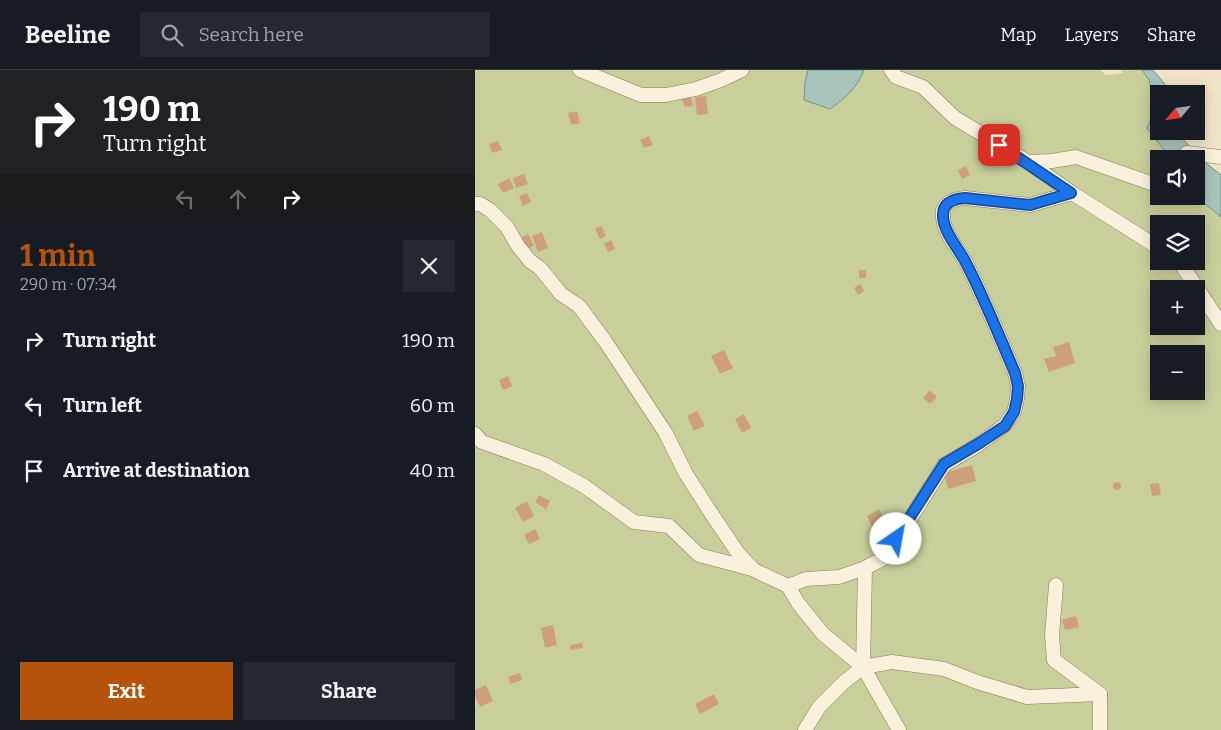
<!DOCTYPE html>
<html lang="en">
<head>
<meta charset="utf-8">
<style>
	:root { --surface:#171b24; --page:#242831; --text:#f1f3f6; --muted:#9ea1a6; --line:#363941; --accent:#b45309 }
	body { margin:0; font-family:Bitter,serif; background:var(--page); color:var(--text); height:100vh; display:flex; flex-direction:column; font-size:19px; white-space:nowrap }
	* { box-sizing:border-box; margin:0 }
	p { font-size:16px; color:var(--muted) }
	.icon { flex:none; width:28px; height:28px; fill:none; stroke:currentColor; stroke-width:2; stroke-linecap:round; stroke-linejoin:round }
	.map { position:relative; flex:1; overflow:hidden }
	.drawer { display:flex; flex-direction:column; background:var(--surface); width:475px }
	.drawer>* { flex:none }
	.guide { background:#202124; color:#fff; overflow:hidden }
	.needle { width:32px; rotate:241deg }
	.tools { position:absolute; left:675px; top:15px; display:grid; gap:10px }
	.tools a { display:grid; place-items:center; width:55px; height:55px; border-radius:0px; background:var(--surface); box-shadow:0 2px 12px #0003; font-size:25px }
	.pin { position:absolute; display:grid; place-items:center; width:42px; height:42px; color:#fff; margin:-21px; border-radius:10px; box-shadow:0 2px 8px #0006 }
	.me { position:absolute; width:55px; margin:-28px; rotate:33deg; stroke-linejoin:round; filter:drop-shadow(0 0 4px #0008) }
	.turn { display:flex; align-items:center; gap:18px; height:105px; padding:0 20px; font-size:22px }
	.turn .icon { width:65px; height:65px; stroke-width:2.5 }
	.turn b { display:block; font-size:35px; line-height:42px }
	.lanes { display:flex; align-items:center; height:48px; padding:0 20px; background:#0003; justify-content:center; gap:25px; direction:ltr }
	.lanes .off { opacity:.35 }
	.round { display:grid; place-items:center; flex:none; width:52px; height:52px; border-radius:0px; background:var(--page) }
	.headline { display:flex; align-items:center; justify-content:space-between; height:85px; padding:0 20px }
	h1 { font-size:30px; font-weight:700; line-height:38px; color:var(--accent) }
	.action { display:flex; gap:10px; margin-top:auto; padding:10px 20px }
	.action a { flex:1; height:58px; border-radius:0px; background:var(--accent); color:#fff; font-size:20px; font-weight:700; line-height:58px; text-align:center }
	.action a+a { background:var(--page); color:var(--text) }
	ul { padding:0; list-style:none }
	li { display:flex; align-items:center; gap:15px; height:65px; padding:0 20px }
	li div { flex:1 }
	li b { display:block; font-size:19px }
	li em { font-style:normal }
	header { display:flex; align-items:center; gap:30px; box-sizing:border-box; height:70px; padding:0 25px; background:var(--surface); border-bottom:1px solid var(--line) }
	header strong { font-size:24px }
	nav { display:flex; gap:28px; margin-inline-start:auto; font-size:18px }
	.search { width:350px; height:45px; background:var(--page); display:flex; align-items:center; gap:12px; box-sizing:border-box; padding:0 18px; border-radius:0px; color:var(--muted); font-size:19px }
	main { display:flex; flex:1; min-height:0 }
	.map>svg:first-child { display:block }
	.green { fill:#c9cf9b; fill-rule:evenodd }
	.water { fill:#a9c4bc; stroke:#6f938a }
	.building { fill:#cf9f7d }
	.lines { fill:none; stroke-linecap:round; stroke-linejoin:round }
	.minor-casing { stroke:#8d765c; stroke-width:15 }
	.minor { stroke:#faf1dc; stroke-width:14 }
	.route-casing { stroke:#114b97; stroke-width:12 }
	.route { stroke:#1a73e8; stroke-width:9 }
</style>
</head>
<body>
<header>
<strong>Beeline</strong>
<div class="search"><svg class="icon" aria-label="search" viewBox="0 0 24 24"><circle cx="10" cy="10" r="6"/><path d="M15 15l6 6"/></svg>Search here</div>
<nav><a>Map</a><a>Layers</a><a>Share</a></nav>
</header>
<main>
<section class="drawer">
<div class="guide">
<div class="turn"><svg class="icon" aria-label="right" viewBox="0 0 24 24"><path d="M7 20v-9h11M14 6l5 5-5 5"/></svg><div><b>190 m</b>Turn right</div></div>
<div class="lanes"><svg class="icon off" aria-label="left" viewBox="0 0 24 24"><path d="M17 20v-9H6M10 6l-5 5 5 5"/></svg><svg class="icon off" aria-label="ahead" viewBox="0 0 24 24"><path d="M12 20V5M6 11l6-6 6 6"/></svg><svg class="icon" aria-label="right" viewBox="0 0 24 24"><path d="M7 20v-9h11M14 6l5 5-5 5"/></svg></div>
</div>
<div class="headline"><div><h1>1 min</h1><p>290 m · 07:34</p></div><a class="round"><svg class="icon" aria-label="close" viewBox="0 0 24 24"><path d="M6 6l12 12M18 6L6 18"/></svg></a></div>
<ul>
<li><svg class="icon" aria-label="right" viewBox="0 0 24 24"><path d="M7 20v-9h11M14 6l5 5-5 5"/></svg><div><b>Turn right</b></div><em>190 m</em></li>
<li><svg class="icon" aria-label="left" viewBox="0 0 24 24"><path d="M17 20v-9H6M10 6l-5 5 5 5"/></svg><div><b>Turn left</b></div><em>60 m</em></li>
<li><svg class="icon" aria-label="arrive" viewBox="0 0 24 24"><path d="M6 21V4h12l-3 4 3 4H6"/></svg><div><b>Arrive at destination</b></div><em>40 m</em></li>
</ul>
<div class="action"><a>Exit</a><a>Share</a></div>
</section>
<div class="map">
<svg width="746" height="660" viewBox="0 0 746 660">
	<rect width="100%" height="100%" fill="#f0e4c8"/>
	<path class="green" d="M0 0H333L330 13 355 39C369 29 383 17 389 0H626L630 5 648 3 646 0H667L674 10 680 39 672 58 696 89H684V126H721L746 147V660H0ZM684 154H721V191H684ZM684 219H721V256H684ZM684 284H721V321H684Z"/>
	<g class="water">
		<path d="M333 0H389C383 17 369 29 355 39L329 30 330 13Z"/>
		<polygon points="667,0 678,0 698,24 684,24 684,61 700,61 731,93 746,105 746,147 721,126 721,89 696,89 672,58 680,39 674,10"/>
	</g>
	<g class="building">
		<polygon points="231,26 233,44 222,45 220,27"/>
		<polygon points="216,27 218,36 210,37 207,29"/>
		<polygon points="102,41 105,53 96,55 93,43"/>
		<polygon points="174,66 178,75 169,78 165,70"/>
		<polygon points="23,71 27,80 17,83 14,74"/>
		<polygon points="491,96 495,105 487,109 483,100"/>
		<polygon points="49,104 53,114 41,118 38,108"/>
		<polygon points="34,108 39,118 28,123 23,114"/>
		<polygon points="52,123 56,132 48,136 44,126"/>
		<polygon points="126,156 131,166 125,169 120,159"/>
		<polygon points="67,162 73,178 63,182 57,166"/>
		<polygon points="53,164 59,176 49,180 43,169"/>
		<polygon points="136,170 140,179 133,182 129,174"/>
		<rect x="384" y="200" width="7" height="8"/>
		<polygon points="385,214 389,221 383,225 379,218"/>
		<polygon points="594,272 600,293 574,302 569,289 581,286 578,277"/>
		<polygon points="249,280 258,298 245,304 236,286"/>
		<polygon points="33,306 37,316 28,320 24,310"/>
		<polygon points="455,320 462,327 455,334 448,328"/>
		<polygon points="222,341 230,356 219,361 212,346"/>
		<polygon points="269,344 276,358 267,363 260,349"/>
		<polygon points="497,395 501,411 473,419 469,403"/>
		<circle cx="642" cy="416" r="4"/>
		<polygon points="684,413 686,425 677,426 675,414"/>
		<polygon points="64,425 75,431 71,439 60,432"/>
		<polygon points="52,431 59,446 48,452 40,438"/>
		<polygon points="404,439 410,450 397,456 392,446"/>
		<polygon points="60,459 65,469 54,474 49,465"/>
		<polygon points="601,546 604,557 590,560 587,550"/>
		<polygon points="78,555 82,575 70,578 66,558"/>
		<polygon points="107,573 108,578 95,580 95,575"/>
		<polygon points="45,603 47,610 35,614 33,607"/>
		<polygon points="11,615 18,631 5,637 0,625 0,620"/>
		<polygon points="239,624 244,634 225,644 220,634"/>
	</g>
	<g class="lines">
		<g class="minor-casing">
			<g id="minor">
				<polyline points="105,0 166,25 191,25 221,19 246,10 267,0"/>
				<polyline points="416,0 421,7 448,17 480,48 553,92 597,123 684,178"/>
				<polyline points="706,89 712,83 746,87"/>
				<polyline points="553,92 577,91 601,87 684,116"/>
				<polyline points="0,134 5,134 15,140 32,157 43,176 55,191 65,198 86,224 104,236 130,271 190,362 211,404 236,443 263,483 277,498"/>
				<polyline points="704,191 746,254"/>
				<polyline points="0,364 7,372 69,394 109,416 159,452 194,456 224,485 277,499 313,516 323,533 348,564 388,597 424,660"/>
				<polyline points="581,515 577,565 579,590 625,624"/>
				<path d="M313 516 331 509 364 507 390 498 411 487 469 395 503 375 530 355 539 342 542 329 543 316 540 303C524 266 509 227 490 191 483 178 469 163 468 147 466 133 478 129 490 128L555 135 597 123"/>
				<polyline points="388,597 390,498"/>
				<polyline points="330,660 344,637 368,613 388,597 417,592 469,599 502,612 552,627 625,624"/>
				<polyline points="625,660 625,624"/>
			</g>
		</g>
		<use href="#minor" class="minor"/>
	</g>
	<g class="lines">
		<g class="route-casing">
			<path id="route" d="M421 469 469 394 503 374 530 356 539 342 542 329 543 316 540 303C524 266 509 227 490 191 483 178 469 162 468 147 467 133 478 129 490 128L555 135 596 123 524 75"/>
		</g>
		<use href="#route" class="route"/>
	</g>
</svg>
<div class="tools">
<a><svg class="needle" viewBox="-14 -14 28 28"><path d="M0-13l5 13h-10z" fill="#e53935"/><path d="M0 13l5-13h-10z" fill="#9ea1a6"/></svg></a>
<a><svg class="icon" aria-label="sound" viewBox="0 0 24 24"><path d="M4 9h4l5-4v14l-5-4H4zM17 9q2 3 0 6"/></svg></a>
<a><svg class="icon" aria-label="layers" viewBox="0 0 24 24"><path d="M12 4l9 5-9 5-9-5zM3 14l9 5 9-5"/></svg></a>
<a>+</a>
<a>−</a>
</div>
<div class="pin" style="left:524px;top:75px;background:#d93025"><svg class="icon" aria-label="arrive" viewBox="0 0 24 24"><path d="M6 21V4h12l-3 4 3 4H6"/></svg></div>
<svg class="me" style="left:421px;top:469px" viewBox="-20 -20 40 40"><circle r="19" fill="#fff"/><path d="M0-13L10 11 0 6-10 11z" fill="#1a73e8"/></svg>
</div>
</main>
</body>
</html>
